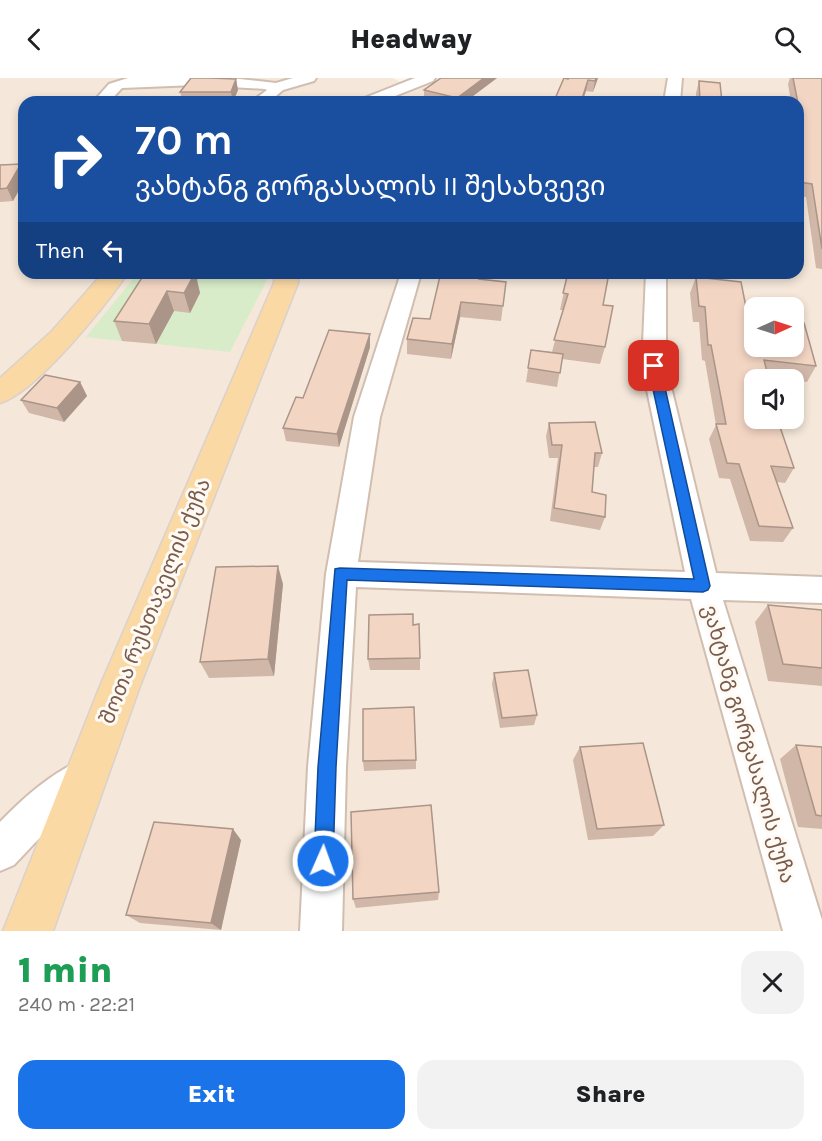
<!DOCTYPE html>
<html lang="en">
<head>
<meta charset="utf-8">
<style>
	:root { --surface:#fff; --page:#f2f2f2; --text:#202124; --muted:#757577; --accent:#1a73e8 }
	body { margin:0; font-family:Karla,"Noto Sans Georgian",sans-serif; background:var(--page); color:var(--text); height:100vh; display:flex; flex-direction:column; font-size:22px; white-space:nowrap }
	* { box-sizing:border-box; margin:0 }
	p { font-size:20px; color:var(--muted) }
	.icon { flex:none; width:33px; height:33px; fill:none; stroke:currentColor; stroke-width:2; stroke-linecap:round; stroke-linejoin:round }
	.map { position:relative; height:853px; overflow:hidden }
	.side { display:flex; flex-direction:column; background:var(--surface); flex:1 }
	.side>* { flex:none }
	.top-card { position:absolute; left:18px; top:18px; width:786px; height:183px; border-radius:18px; box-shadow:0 3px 9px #0003; background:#1a4fa0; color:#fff; overflow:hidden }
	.needle { width:39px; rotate:87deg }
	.tools { position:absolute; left:744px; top:219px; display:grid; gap:12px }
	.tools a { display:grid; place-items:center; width:60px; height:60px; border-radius:12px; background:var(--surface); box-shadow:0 3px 9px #0003; font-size:30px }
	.pin { position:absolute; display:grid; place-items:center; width:51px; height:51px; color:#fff; margin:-26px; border-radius:12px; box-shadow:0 3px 9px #0006 }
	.me { position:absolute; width:66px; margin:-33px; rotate:2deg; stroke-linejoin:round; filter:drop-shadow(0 0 4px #0008) }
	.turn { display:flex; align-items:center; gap:21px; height:126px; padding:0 18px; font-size:27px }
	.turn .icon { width:78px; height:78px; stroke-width:2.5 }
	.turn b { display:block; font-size:42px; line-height:51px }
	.then { display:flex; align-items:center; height:57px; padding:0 18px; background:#0003; gap:12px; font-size:22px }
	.round { display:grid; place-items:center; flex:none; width:63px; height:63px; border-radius:18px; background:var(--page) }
	.overview { display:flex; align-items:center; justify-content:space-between; height:102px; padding:0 18px }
	h1 { font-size:36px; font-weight:800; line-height:45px; color:#1e9e55 }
	.primary-button { display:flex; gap:12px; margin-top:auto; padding:12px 18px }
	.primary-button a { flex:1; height:69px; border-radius:18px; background:var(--accent); color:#fff; font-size:24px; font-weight:800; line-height:69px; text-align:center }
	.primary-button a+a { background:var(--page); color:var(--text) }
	header { display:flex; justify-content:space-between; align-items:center; height:78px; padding:0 18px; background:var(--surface); font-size:27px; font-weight:800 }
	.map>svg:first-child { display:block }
	.residential { fill:#f5e8da; fill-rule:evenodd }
	.green { fill:#d8ecc9 }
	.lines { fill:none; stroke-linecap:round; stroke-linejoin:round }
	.minor-casing { stroke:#d1beb0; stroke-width:4 }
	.major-casing { stroke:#dad1cd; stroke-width:3 }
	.minor { fill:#fff; fill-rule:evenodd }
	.major { fill:#fbd9a5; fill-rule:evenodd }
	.wall { fill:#d1b7a8 }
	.shaded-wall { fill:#aa9588 }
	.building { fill:#f3d5c3; stroke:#aa9588; stroke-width:1.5 }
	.route { fill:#1a73e8; stroke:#114b97; stroke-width:1.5 }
	.labels { text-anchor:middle; stroke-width:6; stroke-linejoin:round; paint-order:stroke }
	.street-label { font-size:21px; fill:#7a5c4d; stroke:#fffaf3 }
</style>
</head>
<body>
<header><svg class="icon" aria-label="back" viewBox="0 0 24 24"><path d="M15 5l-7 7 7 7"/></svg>Headway<svg class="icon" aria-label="search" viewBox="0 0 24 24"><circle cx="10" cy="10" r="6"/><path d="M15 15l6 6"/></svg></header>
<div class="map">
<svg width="822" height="853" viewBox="0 0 822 853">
	<rect width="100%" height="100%" fill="#fdf6ec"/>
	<path class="residential" d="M0 0H392L401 4 412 0H822V853H0ZM24 24H798V195H24ZM754 230H794V268H754ZM754 302H794V340H754Z"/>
	<g class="green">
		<polygon points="138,195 164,195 122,263 86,259"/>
		<polygon points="199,195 267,195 269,198 230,274 156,266 174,233 190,234 200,215 190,214 201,196"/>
	</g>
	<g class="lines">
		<g class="minor-casing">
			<g id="minor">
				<polygon points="128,0 230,0 276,5 293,0 316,0 314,3 283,12 269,24 251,24 267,12 265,11 196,7 122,10 109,24 93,24 109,6"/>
				<polygon points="415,0 435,0 433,3 380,24 359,24 362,21"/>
				<polygon points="668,0 682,0 680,24 664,24"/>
				<polygon points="401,195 421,195 380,339 358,484 685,494 642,288 646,195 666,195 666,288 716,495 822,499 822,525 723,522 822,842 822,853 783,853 691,521 356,509 346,689 342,853 300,853 308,689 326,496 354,339"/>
				<path d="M82 682 95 688 101 701 95 714 47 752 14 787 0 793V744C23 720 51 695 82 682Z"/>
			</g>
		</g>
		<g class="major-casing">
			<g id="major">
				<path d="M103 195H128C106 227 36 315 0 325V300L52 253Z"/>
				<polygon points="275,195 299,195 298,205 140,608 53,853 3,853 100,608 274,205"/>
			</g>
		</g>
		<use href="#minor" class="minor"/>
		<use href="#major" class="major"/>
	</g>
	<g class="wall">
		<polygon points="441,0 497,0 465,24 431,24 424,22 424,12"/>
		<polygon points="598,0 593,14 586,13 582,24 550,24 554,23 568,1"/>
		<polygon points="790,0 822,0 822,191 816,190 806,119 798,118 798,24 791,24 788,6"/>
		<polygon points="236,1 238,12 233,24 183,24 180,14"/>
		<polygon points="699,3 722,24 724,24 696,24 696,15"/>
		<polygon points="21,86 24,94 24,103 13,123 0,124 0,87"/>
		<polygon points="145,195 197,202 200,215 190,235 174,233 156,266 122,263 114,243"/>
		<polygon points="453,195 484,195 482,202 506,204 501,243 460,239 451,281 407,276 407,261 430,241"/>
		<polygon points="568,195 603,227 605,269 600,286 562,281 557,309 526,304 531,272 552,274 563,232 560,232"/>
		<polygon points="696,199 816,288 807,304 769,299 754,302 794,390 785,405 777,404 793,450 783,464 750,463 730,401 719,400 709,361 716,347 705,283 702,282 699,244 693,244 690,215"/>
		<polygon points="370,256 370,269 339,369 286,363 283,350"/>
		<polygon points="80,304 87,318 64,344 29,335 21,322"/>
		<polygon points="549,345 602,375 598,389 594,389 592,414 605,439 600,452 550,443 558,380 549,380 546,358"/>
		<polygon points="283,506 274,598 209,600 200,584"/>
		<polygon points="768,527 822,532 822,608 768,603 755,544"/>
		<polygon points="413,547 420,580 420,592 370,592 368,581"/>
		<polygon points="494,595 537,637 534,647 500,650 492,606"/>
		<polygon points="796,667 822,669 822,751 798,749 780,681"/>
		<polygon points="580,669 664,747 653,758 588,762 573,682"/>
		<polygon points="416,682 416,691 364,693 363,683"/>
		<polygon points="241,762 221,852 140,845 126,837"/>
		<polygon points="439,814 438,822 356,830 353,821"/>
	</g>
	<g class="shaded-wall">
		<polygon points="484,0 497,0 465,24 457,24 457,20"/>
		<polygon points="596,0 598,0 593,14 595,3"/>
		<polygon points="236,1 238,12 233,24 231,14"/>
		<polygon points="588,2 586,13 582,24 581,24"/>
		<polygon points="21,86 24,94 24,103 13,123 7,110"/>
		<polygon points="185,195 201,195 197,202 200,215 190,235 184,215"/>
		<polygon points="481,195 484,195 478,217 479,201"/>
		<polygon points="167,213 174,233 156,266 149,246"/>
		<polygon points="461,224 460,239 451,281 452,266"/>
		<polygon points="370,256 370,269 339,369 337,356"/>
		<polygon points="80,304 87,318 64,344 57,330"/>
		<polygon points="278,488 283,506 274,598 268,581"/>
		<polygon points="233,751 241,762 221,852 211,845"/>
	</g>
	<g class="building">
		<polygon points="191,0 210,0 236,1 231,14 180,14"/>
		<polygon points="441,0 484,0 457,20 424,12"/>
		<polygon points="564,0 568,1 568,0 596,0 595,3 588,2 581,24 550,24 551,23 554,23"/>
		<polygon points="793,0 822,0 822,171 812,106 799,104 798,97 798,30 799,30"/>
		<polygon points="699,3 720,5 722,24 724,24 700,24"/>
		<polygon points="21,86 7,110 0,111 0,87"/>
		<polygon points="145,195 195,195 184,215 167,213 149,246 114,243"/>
		<polygon points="453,195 481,195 479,201 506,204 503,228 461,224 452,266 407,261 413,240 430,241 440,198 452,199"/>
		<polygon points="568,195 609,195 603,227 613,228 605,269 554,262 568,216 563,215"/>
		<polygon points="696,199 741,204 748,239 754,240 754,268 794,268 794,244 804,245 816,288 764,282 769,302 754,302 754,340 777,340 794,390 771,388 793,450 759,448 739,386 727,385 716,346 726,346 711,267 708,267 705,229 699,228"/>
		<polygon points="329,252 370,256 337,356 283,350 296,319 303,320"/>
		<polygon points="531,272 563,276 560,295 528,290"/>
		<polygon points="45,297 80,304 57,330 21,322"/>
		<polygon points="595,344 602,375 595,375 592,414 606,417 605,439 554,430 562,367 552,367 549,345"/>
		<polygon points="278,488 268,581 200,584 216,489"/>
		<polygon points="768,527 822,532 822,590 783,586"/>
		<polygon points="413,536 413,547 419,546 420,580 368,581 369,537"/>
		<polygon points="528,592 537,637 502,640 494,595"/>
		<polygon points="414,629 416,682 363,683 363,631"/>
		<polygon points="643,665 664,747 597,751 580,669"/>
		<polygon points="796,667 822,669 822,738 816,737"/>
		<polygon points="431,727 439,814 353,821 351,734"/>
		<polygon points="154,744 233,751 211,845 126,837"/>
	</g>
	<polygon class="route" points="654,284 660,288 710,508 708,512 703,514 347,502 336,689 333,783 330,790 323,792 316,790 314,783 318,689 335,491 340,490 694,501 648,288"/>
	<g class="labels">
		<g class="street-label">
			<text transform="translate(155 523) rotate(-68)" y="7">შოთა რუსთაველის ქუჩა</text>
			<text transform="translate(749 666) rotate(74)" y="7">ვახტანგ გორგასალის ქუჩა</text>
		</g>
	</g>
</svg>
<div class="tools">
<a><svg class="needle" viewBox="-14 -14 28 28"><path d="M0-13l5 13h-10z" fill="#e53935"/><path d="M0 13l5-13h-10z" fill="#757577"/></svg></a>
<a><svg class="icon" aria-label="sound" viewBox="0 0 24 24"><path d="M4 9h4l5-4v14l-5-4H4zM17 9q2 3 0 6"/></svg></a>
</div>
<div class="pin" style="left:654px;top:288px;background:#d93025"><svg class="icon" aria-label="arrive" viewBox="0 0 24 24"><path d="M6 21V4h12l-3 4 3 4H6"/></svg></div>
<svg class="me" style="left:323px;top:783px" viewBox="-20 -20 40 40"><circle r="17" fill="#1a73e8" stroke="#fff" stroke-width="3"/><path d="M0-11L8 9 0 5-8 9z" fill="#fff"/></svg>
<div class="top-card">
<div class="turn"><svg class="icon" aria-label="right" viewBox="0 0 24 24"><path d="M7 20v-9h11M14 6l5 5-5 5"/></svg><div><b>70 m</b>ვახტანგ გორგასალის II შესახვევი</div></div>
<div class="then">Then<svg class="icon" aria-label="left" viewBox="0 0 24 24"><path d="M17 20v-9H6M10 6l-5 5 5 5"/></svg></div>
</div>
</div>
<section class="side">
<div class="overview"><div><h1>1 min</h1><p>240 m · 22:21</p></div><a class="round"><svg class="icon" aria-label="close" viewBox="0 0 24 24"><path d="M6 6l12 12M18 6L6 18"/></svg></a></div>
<div class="primary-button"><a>Exit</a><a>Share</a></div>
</section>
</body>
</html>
